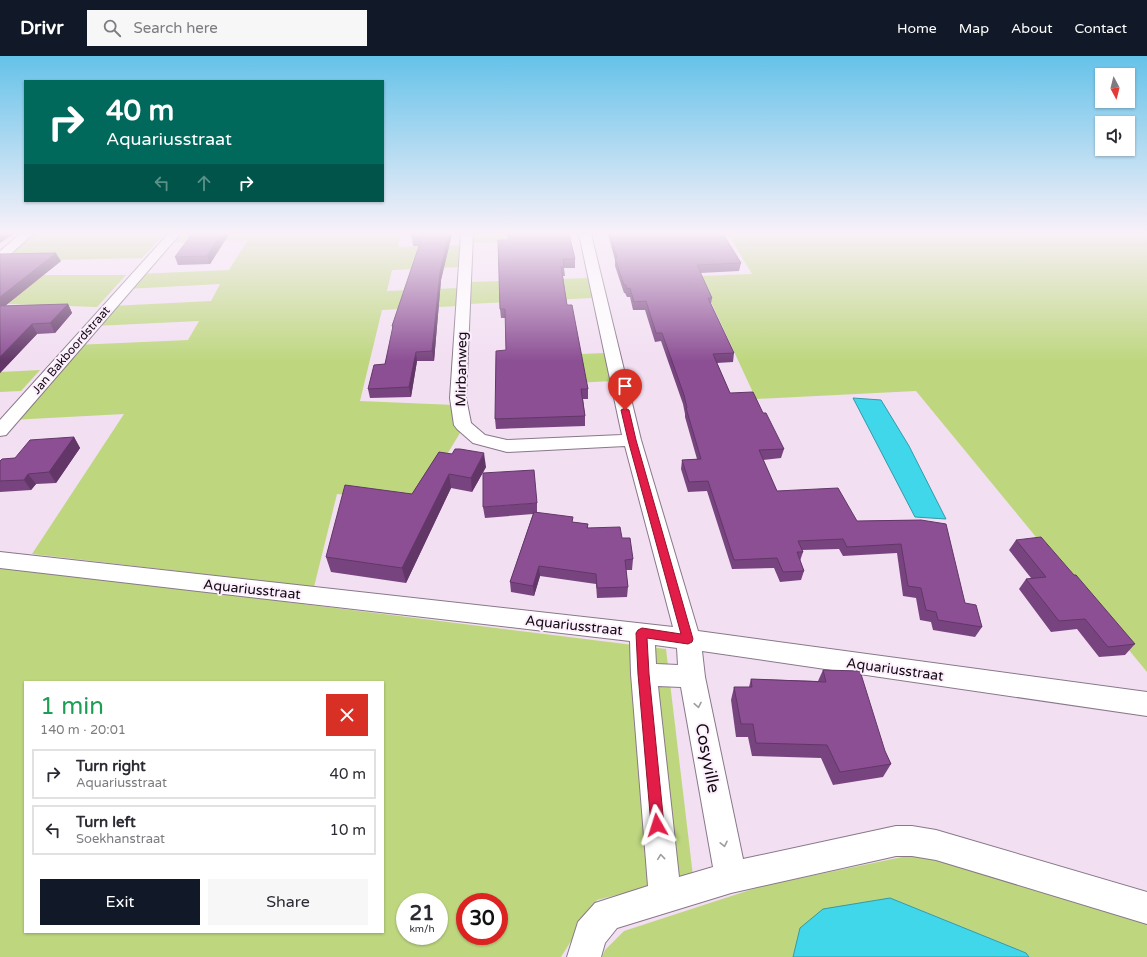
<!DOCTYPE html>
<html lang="en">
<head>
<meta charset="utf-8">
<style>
	:root { --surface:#fff; --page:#f7f7f7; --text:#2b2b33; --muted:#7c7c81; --line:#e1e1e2; --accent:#111827 }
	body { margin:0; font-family:"Varela Round",sans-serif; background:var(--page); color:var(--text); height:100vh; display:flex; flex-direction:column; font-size:15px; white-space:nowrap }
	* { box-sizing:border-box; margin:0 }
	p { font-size:13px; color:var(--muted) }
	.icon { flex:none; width:22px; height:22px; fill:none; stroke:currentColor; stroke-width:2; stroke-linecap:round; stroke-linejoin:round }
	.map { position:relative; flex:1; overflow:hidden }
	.sheet { position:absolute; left:24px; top:625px; width:360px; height:252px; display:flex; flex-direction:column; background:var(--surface); border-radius:0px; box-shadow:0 1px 3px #0004 }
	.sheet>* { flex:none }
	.top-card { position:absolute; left:24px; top:24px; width:360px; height:122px; border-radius:0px; box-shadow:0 1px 3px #0004; background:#00695c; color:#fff; overflow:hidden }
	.needle { width:26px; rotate:173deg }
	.fabs { position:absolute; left:1095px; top:12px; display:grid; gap:8px }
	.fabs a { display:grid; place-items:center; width:40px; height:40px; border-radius:0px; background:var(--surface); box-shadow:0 1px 3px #0004; font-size:20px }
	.speed { position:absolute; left:396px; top:837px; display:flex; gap:8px; font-size:20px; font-weight:700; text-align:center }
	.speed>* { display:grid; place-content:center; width:52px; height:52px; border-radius:50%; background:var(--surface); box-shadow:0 1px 3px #0004; line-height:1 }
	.speed small { font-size:10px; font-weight:400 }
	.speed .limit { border:6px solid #d22; background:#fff; color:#111 }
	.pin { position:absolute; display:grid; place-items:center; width:34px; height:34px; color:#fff; margin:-41px -17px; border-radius:50% 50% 50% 0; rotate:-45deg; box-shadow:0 0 4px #0007 }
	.pin .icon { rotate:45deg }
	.me { position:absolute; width:44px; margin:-22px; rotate:354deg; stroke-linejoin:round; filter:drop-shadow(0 0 3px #0008) }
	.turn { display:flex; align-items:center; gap:14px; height:84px; padding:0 16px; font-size:18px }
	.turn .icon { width:52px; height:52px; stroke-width:2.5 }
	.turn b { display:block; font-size:28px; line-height:34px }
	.lanes { display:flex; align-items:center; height:38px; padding:0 16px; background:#0003; justify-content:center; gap:20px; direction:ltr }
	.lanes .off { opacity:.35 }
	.round { display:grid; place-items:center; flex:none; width:42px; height:42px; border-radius:0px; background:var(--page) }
	.head { display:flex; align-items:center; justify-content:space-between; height:68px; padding:0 16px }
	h1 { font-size:24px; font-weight:600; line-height:30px; color:#1e9e55 }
	.action { display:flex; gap:8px; margin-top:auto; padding:8px 16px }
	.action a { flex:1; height:46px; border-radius:0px; background:var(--accent); color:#fff; font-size:16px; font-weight:600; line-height:46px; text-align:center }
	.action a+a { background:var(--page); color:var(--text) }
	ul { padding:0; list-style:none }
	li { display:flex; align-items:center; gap:12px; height:50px; margin:0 8px 6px; padding:0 8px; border:2px solid var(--line); border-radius:0px }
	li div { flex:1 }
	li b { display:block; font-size:15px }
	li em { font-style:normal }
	header { display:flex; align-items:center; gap:24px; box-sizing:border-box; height:56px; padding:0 20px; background:var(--accent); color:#fff }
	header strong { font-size:19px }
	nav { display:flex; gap:22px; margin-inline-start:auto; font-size:14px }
	.search { width:280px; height:36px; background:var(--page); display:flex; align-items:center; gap:10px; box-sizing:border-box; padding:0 14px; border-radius:0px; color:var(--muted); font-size:15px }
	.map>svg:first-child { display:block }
	.green { fill:#bed77f; fill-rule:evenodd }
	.water { fill:#40d7ea; stroke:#329aa9 }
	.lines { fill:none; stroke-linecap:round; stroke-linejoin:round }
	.minor-casing { stroke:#897889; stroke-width:2 }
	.minor { fill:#fff; fill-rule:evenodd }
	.wall { fill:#78447f }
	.shaded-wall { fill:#623768 }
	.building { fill:#8c4f94; stroke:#623768 }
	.oneway { stroke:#a09da0 }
	.route { fill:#e11d48; stroke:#92132f }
	.labels { text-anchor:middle; stroke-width:4; stroke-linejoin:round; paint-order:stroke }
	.far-street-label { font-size:12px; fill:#110b11; stroke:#fdeefd }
	.street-label { font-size:14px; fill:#110b11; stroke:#fdeefd }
	.near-street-label { font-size:17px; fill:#110b11; stroke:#fdeefd }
</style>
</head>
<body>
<header>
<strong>Drivr</strong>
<div class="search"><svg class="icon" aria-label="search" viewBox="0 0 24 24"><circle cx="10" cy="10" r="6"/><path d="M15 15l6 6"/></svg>Search here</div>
<nav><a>Home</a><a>Map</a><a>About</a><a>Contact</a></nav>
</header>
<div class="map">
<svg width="1147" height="901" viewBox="0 0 1147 901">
	<rect width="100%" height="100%" fill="#f2dff2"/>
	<g class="green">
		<polygon points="34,178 164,178 142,202 1,205"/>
		<polygon points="173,178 401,178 398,191 461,189 460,211 392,214 387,235 459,232 458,250 382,254 360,345 455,349 454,368 460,377 417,448 337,438 314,531 32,498 124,358 11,364 75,289 188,284 199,265 94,270 111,250 211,245 220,228 125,233 137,218 229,214 248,184 166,187"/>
		<polygon points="473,178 523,178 524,185 473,187"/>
		<polygon points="728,178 1147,178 1147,616 916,335 756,343 699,220 752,218"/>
		<polygon points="41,219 126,219 97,251 8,248"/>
		<polygon points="588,222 592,242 468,248 470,226"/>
		<polygon points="604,297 611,325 540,329 537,300"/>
		<polygon points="40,314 21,335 0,336 0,316"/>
		<path d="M0 512 287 546 666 593 693 820 597 844 561 901H0ZM25 626H383V876H25ZM405 846H439V880H405ZM465 846H499V880H465Z"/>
		<polygon points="912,799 1061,835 1147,860 1147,901 1029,901 1026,897 890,842 800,872 793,901 602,901 605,894 624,875 762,830"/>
	</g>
	<g class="water">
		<polygon points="853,342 881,344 909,390 946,463 915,461"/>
		<polygon points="890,842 1026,897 1029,901 793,901 800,872 823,853"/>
	</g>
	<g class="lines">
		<g class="minor-casing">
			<g id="minor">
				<polygon points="20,178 33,178 4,204 0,205 0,195"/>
				<polygon points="168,178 180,178 6,379 0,380 0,364"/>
				<path d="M461 178H473L466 342 471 367 485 379 507 384 622 379 579 178H591L641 384 698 575 1147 636V660L702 595 705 621 743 803 896 770H912L936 774 1147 836V868L936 804 912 800H896L731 837 617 872 605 887 601 901H567L578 866 595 847 648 830 631 618 630 585 0 512V496L673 571 625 390 507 396 473 387 457 373 454 369 450 342ZM655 589 677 592 678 609 656 608ZM658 630 681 631 713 811 679 821Z"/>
			</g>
		</g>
		<use href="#minor" class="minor"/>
	</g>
	<g class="wall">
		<polygon points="229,178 210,208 178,209 175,201"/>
		<polygon points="452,178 441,224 434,305 417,305 411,341 370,342 368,333 385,308 393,274 392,270 419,190 413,190 412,182"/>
		<polygon points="608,178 723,178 741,207 739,215 700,217 712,242 711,248 734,297 733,306 717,307 730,337 763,357 784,393 781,402 763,404 777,435 857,465 921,464 965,547 982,571 975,581 933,574 931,566 920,564 916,542 903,540 897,497 843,500 839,493 802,494 803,496 800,505 804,515 801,524 780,526 774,512 732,513 707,435 688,436 681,413 682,404 697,403 685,361 685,358 683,348 661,285 655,286 645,254 633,254 630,241 627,241 625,237 624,237 615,210 615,204"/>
		<polygon points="498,184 575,203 575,212 564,212 565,220 563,220 567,249 588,333 588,343 583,343 585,360 585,370 496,373 495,363 506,294 505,262 501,262 500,253"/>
		<polygon points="0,198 61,205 5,250 68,248 72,257 55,277 37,278 0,317"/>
		<polygon points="74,381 80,392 56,427 36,428 31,434 0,436 0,405 15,402"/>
		<polygon points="439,396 486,411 472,436 451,432 406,527 331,516 326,501 412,438"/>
		<polygon points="537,447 537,457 573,466 588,468 588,472 622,482 633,503 632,514 626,514 628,531 627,541 597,542 596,528 540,520 534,540 511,536 510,526 533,458 485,462 483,451"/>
		<polygon points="1016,484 1135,588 1125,599 1099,601 1077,573 1051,576 1019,533 1026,523 1031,522 1009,494"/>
		<polygon points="823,614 885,695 891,708 883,721 833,729 821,702 752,700 748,681 736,681 731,644 734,631 749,631 751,623 818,625"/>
	</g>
	<g class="shaded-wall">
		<polygon points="0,178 14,178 0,187"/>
		<polygon points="221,178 229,178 210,208 207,200"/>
		<polygon points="449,178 452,178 441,224 434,305 432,295 440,216"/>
		<polygon points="56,197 61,205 0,254 0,241"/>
		<polygon points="68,248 72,257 55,277 50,267"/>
		<polygon points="32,268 37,278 0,317 0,301"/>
		<polygon points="416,296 417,305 411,341 409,331"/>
		<polygon points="74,381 80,392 56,427 49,416"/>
		<polygon points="484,397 486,411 472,436 471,422"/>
		<polygon points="28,418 36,428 31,434 24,424"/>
		<polygon points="449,418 451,432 406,527 402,512"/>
		<polygon points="539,510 540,520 534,540 533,530"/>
	</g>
	<g class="building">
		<polygon points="192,178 221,178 207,200 175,201"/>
		<polygon points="412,178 449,178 440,216 432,295 416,296 409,331 368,333 374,309 385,308 393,270 392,270 422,181 412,182"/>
		<polygon points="509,178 569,178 575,203 563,203 564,211 561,211 567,249 572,249 588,333 581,333 585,360 495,363 496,295 506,294 505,253 500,253 498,184 508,184"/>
		<polygon points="610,178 723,178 741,207 697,209 712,242 708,242 734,297 713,298 730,337 753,336 763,357 766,357 784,393 759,394 777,435 838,432 857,465 921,464 946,468 965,547 976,549 982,571 938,564 936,556 926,554 921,532 908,530 901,488 847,491 843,483 798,485 803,496 797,496 804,515 783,516 777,502 734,504 708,425 689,426 682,404 701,403 686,352 687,352 684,339 662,277 656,277 646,245 634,246 630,232 627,233 626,229 624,229 615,202 617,202"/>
		<polygon points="56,197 0,241 0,198"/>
		<polygon points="68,248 50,267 32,268 0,301 0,250"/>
		<polygon points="74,381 49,416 28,418 24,424 0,425 0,405 2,403 15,402 30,384"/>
		<polygon points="455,393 460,393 484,397 471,422 449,418 402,512 326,501 345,429 412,438 439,396 452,398"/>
		<polygon points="534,414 537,447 483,451 483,417"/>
		<polygon points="534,456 573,461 572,466 588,468 587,472 620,471 622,482 630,482 633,503 625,504 628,531 597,532 596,518 539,510 533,530 510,526"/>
		<polygon points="1041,481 1074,519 1076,519 1135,588 1108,591 1085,563 1059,565 1026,523 1046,521 1016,484"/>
		<polygon points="823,614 860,615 885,695 891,708 840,716 827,689 756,687 753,668 741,668 734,631 752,631 751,623 826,626"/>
	</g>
	<defs><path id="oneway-chevron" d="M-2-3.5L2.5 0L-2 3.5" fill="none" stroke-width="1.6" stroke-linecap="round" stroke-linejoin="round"/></defs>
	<g class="oneway">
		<use href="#oneway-chevron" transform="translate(698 649) rotate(79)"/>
		<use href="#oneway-chevron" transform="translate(724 788) rotate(78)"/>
		<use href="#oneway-chevron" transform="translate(661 801) rotate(-96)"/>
	</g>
	<linearGradient id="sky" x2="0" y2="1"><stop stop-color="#65c2e9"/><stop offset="0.58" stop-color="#f9f1f9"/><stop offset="1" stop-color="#f9f1f9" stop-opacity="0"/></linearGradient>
	<rect width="1147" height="305" fill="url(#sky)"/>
	<polygon class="route" points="625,352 629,354 636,384 693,583 692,586 688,588 647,582 649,618 664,769 662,774 657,776 653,774 651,769 638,618 636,577 638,574 642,572 681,578 628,384 621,354"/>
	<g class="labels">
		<g class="far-street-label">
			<text transform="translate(71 294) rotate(-49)" y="4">Jan Bakboordstraat</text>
		</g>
		<g class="street-label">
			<text transform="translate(461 313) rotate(-89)" y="5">Mirbanweg</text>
			<text transform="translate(252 533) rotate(6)" y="5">Aquariusstraat</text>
			<text transform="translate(574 569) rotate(6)" y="5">Aquariusstraat</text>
			<text transform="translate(895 613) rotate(8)" y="5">Aquariusstraat</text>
		</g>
		<g class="near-street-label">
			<text transform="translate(708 702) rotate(79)" y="6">Cosyville</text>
		</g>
	</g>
</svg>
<div class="fabs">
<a><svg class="needle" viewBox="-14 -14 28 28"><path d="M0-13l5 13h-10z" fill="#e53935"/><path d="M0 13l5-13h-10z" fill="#7c7c81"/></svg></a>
<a><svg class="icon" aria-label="sound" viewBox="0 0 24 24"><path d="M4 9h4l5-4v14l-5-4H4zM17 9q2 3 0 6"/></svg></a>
</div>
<div class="speed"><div>21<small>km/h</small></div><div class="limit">30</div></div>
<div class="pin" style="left:625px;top:354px;background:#d93025"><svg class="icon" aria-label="arrive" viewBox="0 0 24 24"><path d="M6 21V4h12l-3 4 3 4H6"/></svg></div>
<svg class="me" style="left:657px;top:769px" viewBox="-20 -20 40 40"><path d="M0-17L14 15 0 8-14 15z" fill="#e11d48" stroke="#fff" stroke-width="4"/></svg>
<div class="top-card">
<div class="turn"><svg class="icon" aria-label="right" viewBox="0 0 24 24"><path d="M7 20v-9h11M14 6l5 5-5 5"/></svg><div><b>40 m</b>Aquariusstraat</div></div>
<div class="lanes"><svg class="icon off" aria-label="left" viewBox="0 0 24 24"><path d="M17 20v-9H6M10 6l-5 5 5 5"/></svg><svg class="icon off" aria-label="ahead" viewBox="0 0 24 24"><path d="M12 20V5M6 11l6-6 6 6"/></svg><svg class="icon" aria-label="right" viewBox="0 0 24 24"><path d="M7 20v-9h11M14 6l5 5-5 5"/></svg></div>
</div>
<section class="sheet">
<div class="head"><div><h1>1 min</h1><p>140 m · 20:01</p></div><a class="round" style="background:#d93025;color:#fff"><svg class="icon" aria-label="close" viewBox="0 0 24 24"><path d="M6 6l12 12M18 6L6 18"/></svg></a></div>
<ul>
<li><svg class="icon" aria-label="right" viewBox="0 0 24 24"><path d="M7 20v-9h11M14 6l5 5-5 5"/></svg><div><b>Turn right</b><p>Aquariusstraat</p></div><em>40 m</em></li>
<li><svg class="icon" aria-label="left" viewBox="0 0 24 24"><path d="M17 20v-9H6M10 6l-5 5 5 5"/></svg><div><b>Turn left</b><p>Soekhanstraat</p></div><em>10 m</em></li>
</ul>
<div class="action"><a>Exit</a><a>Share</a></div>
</section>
</div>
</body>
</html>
